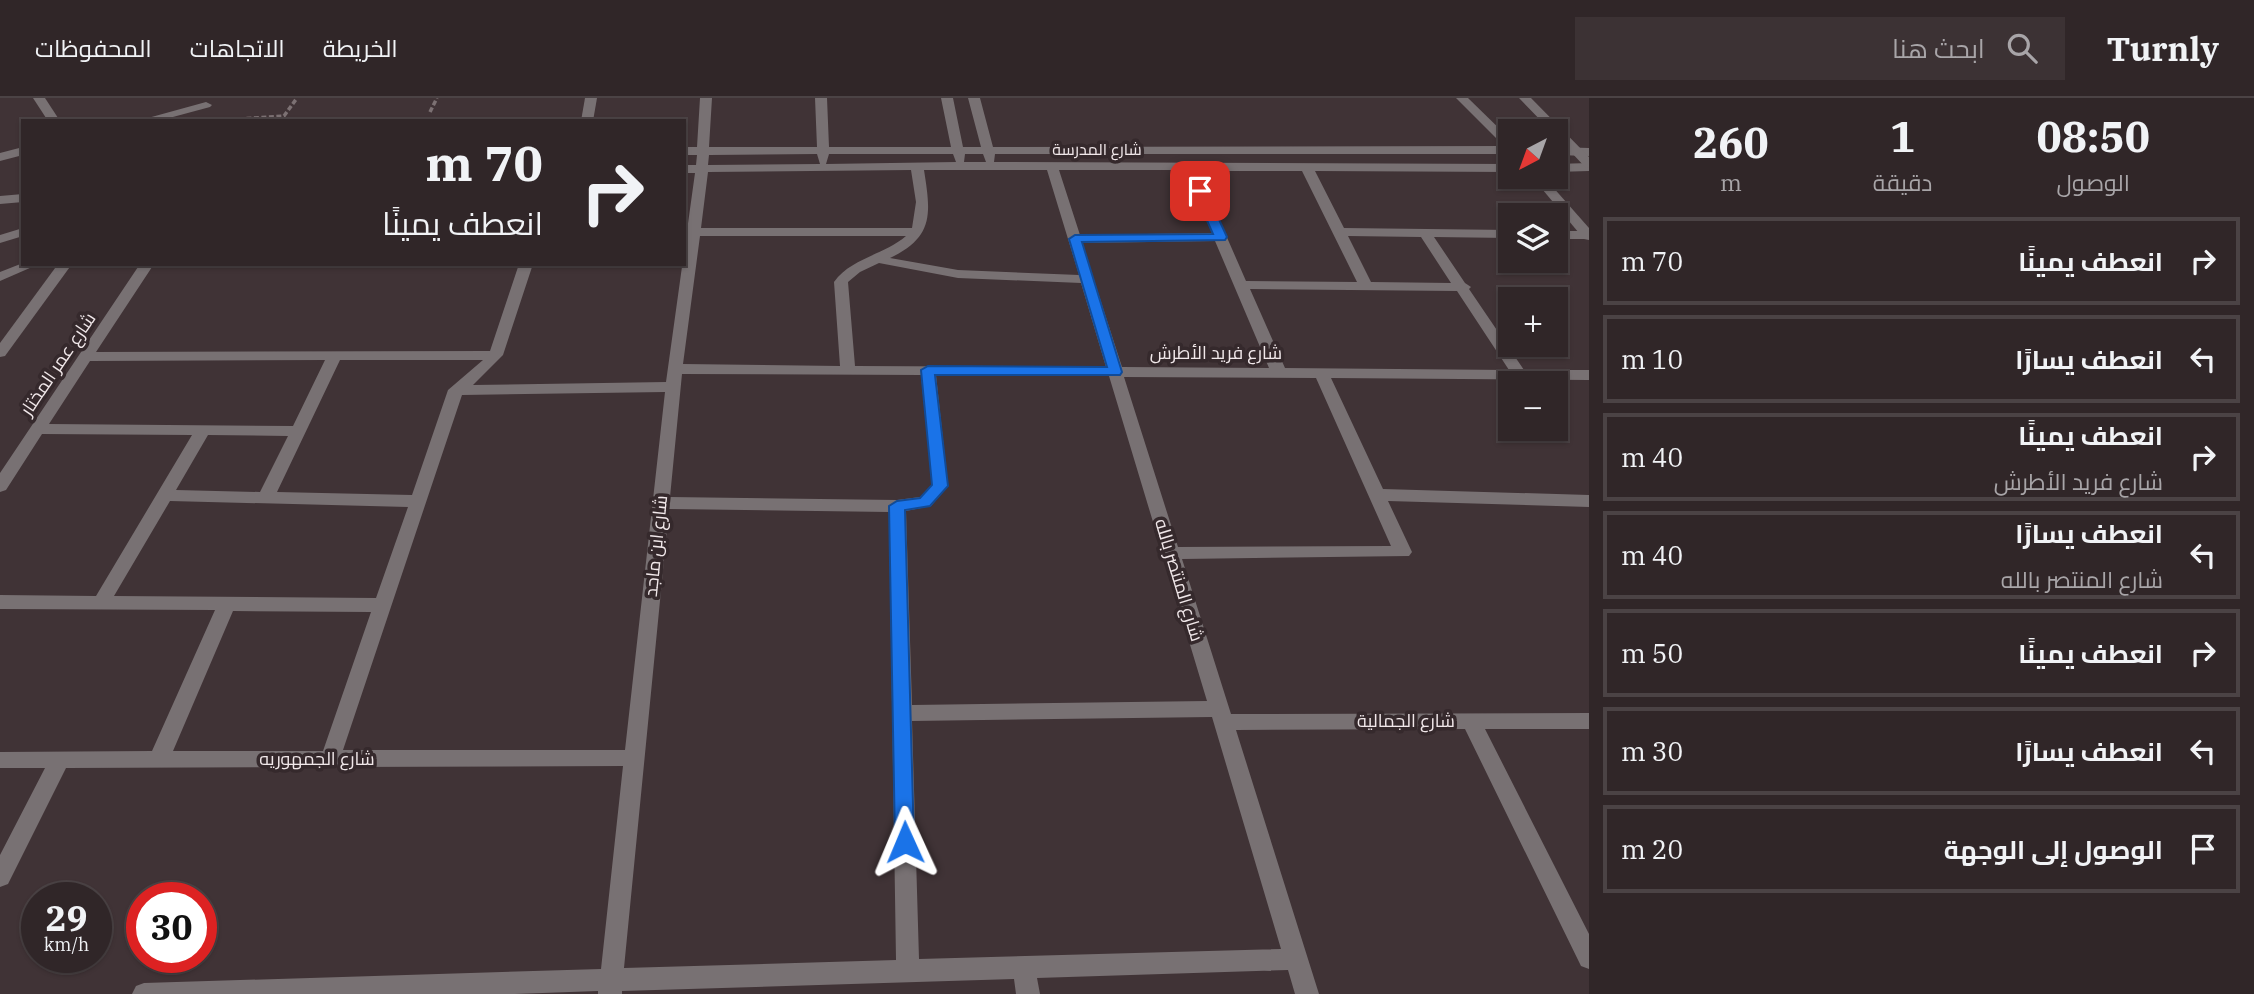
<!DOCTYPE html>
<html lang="ar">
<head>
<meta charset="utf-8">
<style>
	:root { --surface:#302628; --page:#3c3234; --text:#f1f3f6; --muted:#a8a5a8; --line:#4b4345 }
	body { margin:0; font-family:"IBM Plex Serif",Cairo,serif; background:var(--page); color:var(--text); direction:rtl; height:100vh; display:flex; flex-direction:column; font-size:26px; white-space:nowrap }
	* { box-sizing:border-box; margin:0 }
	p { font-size:23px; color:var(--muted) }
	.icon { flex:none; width:38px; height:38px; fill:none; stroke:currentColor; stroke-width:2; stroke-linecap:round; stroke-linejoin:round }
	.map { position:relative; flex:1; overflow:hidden; direction:ltr }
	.side { display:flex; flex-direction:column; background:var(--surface); width:665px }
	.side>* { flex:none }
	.banner { position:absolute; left:21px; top:21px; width:665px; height:147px; border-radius:0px; box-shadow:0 2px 5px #0004,0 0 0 2px var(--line); direction:rtl; background:#302628; color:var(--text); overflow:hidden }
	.needle { width:46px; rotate:221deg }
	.tools { position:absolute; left:1498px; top:21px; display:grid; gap:14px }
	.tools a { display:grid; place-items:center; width:70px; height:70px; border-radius:0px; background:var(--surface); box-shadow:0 2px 5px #0004,0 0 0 2px var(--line); font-size:35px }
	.speed { position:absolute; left:21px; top:784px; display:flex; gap:14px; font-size:35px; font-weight:700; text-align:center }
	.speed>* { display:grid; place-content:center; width:91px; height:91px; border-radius:50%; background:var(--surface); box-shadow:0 2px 5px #0004,0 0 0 2px var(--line); line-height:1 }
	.speed small { font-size:18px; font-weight:400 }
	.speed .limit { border:10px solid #d22; background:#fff; color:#111 }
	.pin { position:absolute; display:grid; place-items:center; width:60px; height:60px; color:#fff; margin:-30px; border-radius:14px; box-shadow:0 4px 10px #0006 }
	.me { position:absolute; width:77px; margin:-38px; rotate:359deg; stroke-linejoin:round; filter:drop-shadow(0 0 5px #0008) }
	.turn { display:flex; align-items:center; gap:24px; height:147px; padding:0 28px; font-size:32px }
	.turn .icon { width:91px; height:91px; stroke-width:2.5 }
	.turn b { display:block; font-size:49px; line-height:60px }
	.eta { display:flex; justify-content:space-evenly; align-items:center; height:119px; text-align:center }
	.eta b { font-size:42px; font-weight:800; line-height:49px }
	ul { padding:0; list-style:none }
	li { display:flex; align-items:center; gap:21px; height:88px; margin:0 14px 10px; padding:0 14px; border:4px solid var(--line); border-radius:0px }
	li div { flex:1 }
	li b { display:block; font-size:26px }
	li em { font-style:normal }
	header { display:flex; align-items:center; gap:42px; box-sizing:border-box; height:98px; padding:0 35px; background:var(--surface); border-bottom:2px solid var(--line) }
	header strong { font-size:33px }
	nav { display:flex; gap:38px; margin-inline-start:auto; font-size:24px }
	.search { width:490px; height:63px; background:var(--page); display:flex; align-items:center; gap:18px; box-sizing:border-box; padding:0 24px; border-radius:0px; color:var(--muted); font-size:26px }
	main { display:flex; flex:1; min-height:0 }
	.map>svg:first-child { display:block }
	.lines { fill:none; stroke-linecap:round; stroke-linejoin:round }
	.path { stroke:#7c7173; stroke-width:3.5; stroke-dasharray:5 2.5; stroke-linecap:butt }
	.minor { fill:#787173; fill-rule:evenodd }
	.tertiary { fill:#787173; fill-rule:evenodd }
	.route { fill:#1a73e8; stroke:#114b97; stroke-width:2 }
	.labels { text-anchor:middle; stroke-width:7; stroke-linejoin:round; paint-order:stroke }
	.far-street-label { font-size:16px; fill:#f1e8ea; stroke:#35292c }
	.street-label { font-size:18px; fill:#f1e8ea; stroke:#35292c }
</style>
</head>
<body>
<header>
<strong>Turnly</strong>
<div class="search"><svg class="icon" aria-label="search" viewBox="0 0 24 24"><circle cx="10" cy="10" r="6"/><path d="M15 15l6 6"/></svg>ابحث هنا</div>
<nav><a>الخريطة</a><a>الاتجاهات</a><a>المحفوظات</a></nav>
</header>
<main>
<section class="side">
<div class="eta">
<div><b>08:50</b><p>الوصول</p></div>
<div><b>1</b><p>دقيقة</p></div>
<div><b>260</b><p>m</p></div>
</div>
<ul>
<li><svg class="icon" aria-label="right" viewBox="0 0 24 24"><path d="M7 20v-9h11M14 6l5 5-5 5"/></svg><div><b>انعطف يمينًا</b></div><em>70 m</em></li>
<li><svg class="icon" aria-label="left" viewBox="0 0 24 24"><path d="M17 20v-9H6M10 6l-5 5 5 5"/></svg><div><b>انعطف يسارًا</b></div><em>10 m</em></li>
<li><svg class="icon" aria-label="right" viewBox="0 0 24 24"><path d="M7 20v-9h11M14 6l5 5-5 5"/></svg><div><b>انعطف يمينًا</b><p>شارع فريد الأطرش</p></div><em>40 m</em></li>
<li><svg class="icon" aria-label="left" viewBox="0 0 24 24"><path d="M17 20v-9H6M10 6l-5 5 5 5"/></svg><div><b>انعطف يسارًا</b><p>شارع المنتصر بالله</p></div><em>40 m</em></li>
<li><svg class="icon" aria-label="right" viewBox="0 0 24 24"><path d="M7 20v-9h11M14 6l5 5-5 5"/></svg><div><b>انعطف يمينًا</b></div><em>50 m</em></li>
<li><svg class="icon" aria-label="left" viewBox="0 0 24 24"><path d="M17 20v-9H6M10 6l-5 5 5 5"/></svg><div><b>انعطف يسارًا</b></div><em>30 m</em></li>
<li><svg class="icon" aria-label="arrive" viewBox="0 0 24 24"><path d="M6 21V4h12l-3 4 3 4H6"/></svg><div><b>الوصول إلى الوجهة</b></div><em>20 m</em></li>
</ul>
</section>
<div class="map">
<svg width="1589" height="896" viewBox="0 0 1589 896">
	<rect width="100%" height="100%" fill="#403336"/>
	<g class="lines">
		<g class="path">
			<polyline points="430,14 437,0"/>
			<polyline points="224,22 284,18 297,0"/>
		</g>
		<g class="minor">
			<polygon points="33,0 45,0 60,23 48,23"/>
			<polygon points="585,0 597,0 593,23 581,23"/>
			<path d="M700 0H712L709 49H817L815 0H827L829 49H951L941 0H953L963 49H981L968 0H980L993 49 1510 48V56H995L994 64 1510 66V74L1315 73 1344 130 1510 132V140L1434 139 1465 185 1471 189 1469 191 1524 272H1589V282L1331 280 1383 391 1589 397V409L1388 403 1412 454 1409 458 1182 461 1231 616 1589 615V631H1485L1589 836V871L1581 868 1465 631 1236 632 1319 896H1295L1288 872 1037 880 1040 896H1016L1014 881 622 893V896H598V893L515 896H132L136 888 144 885 601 871 623 668 66 670 8 786 0 789V757L45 670H0V654L152 653 215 512 0 511V497L96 498 192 337 42 336 6 392 0 394V375L140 166H154L96 254 490 253 519 166H533L503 257 473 287 666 284 695 75H684V67H696L697 57H684V49H697ZM817 56 820 66 708 67 709 57ZM829 56H953L956 64 826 66ZM965 56H983L986 64H964ZM911 72 916 104 912 130H701L708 74ZM924 72H1047L1079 177 958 172 890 160C934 139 931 116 924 72ZM1059 72H1185L1212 135 1080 137ZM1198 73H1302L1357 184 1246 183ZM700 138H906C884 157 851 160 834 184L840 268 683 266ZM1348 138 1421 139 1451 185 1371 184ZM1215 143 1269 270 1122 269 1082 145ZM879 165 958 180 1081 185 1106 269 855 268 848 184 860 174ZM1250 191 1457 193 1509 272 1285 270ZM325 262 293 328 49 326 90 263ZM340 262H483L448 292 412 397 277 394ZM682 276 921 277 932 387 920 399 897 402 670 399ZM936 277 1109 278 1207 603 912 607 906 413 931 408 948 388ZM1124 279 1316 280 1391 448 1178 449ZM665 294 625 652H343L462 297ZM208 337 288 338 260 394 176 392ZM170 403 408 409 376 500 114 498ZM669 411 889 414 896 862 624 870ZM233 513 371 514 323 653H173ZM1212 619 1281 851 919 861 912 623Z"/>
			<polygon points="206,4 212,7 210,9 158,23 137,23"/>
			<polygon points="23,49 23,57 0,63 0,55"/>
			<polygon points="1556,49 1589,50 1589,58 1556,57"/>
			<polygon points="1589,65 1589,73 1556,74 1556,66"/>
			<polygon points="23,96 23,104 0,106 0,98"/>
			<polygon points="23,130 23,138 0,145 0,137"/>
			<polygon points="1556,133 1588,133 1589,141 1556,141"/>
			<polygon points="23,165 39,166 0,183 0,174"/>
			<polygon points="58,166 72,166 5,258 0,259 0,245"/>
		</g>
		<g class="tertiary">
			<polygon points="1456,0 1468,0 1510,41 1510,51 1506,50"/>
			<polygon points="1519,0 1531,0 1589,59 1589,70 1585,69 1556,38 1556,33 1551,33"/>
			<polygon points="1532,79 1544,79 1589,130 1589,142 1584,141"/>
		</g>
	</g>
	<polygon class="route" points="1200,89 1206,93 1227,139 1225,142 1082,144 1122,274 1120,277 935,277 948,388 930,408 905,412 914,744 912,750 905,752 898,750 895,744 889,408 897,403 920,400 932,387 921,272 928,268 1107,269 1069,141 1075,137 1213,136 1194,93"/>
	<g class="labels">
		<g class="far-street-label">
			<text x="1097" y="57">شارع المدرسة</text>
		</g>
		<g class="street-label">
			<text x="1216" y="261">شارع فريد الأطرش</text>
			<text transform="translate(58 266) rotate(-56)" y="6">شارع عمر المختار</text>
			<text transform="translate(656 448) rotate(-84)" y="6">شارع ابن ماجد</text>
			<text transform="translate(1179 482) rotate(73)" y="6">شارع المنتصر بالله</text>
			<text x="1406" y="629">شارع الجمالية</text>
			<text x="317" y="667">شارع الجمهوريه</text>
		</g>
	</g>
</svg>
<div class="tools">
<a><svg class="needle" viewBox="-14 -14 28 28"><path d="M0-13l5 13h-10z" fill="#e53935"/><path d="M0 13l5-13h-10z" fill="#a8a5a8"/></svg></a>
<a><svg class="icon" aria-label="layers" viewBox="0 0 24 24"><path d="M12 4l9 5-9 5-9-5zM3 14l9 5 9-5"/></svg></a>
<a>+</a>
<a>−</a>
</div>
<div class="speed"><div>29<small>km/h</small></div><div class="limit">30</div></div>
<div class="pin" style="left:1200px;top:93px;background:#d93025"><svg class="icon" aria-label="arrive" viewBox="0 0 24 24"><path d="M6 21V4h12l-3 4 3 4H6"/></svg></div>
<svg class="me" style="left:905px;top:744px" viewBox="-20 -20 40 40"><path d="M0-17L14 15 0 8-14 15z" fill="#1a73e8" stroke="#fff" stroke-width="4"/></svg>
<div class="banner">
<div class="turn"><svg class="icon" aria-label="right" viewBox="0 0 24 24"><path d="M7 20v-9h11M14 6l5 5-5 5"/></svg><div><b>70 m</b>انعطف يمينًا</div></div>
</div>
</div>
</main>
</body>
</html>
